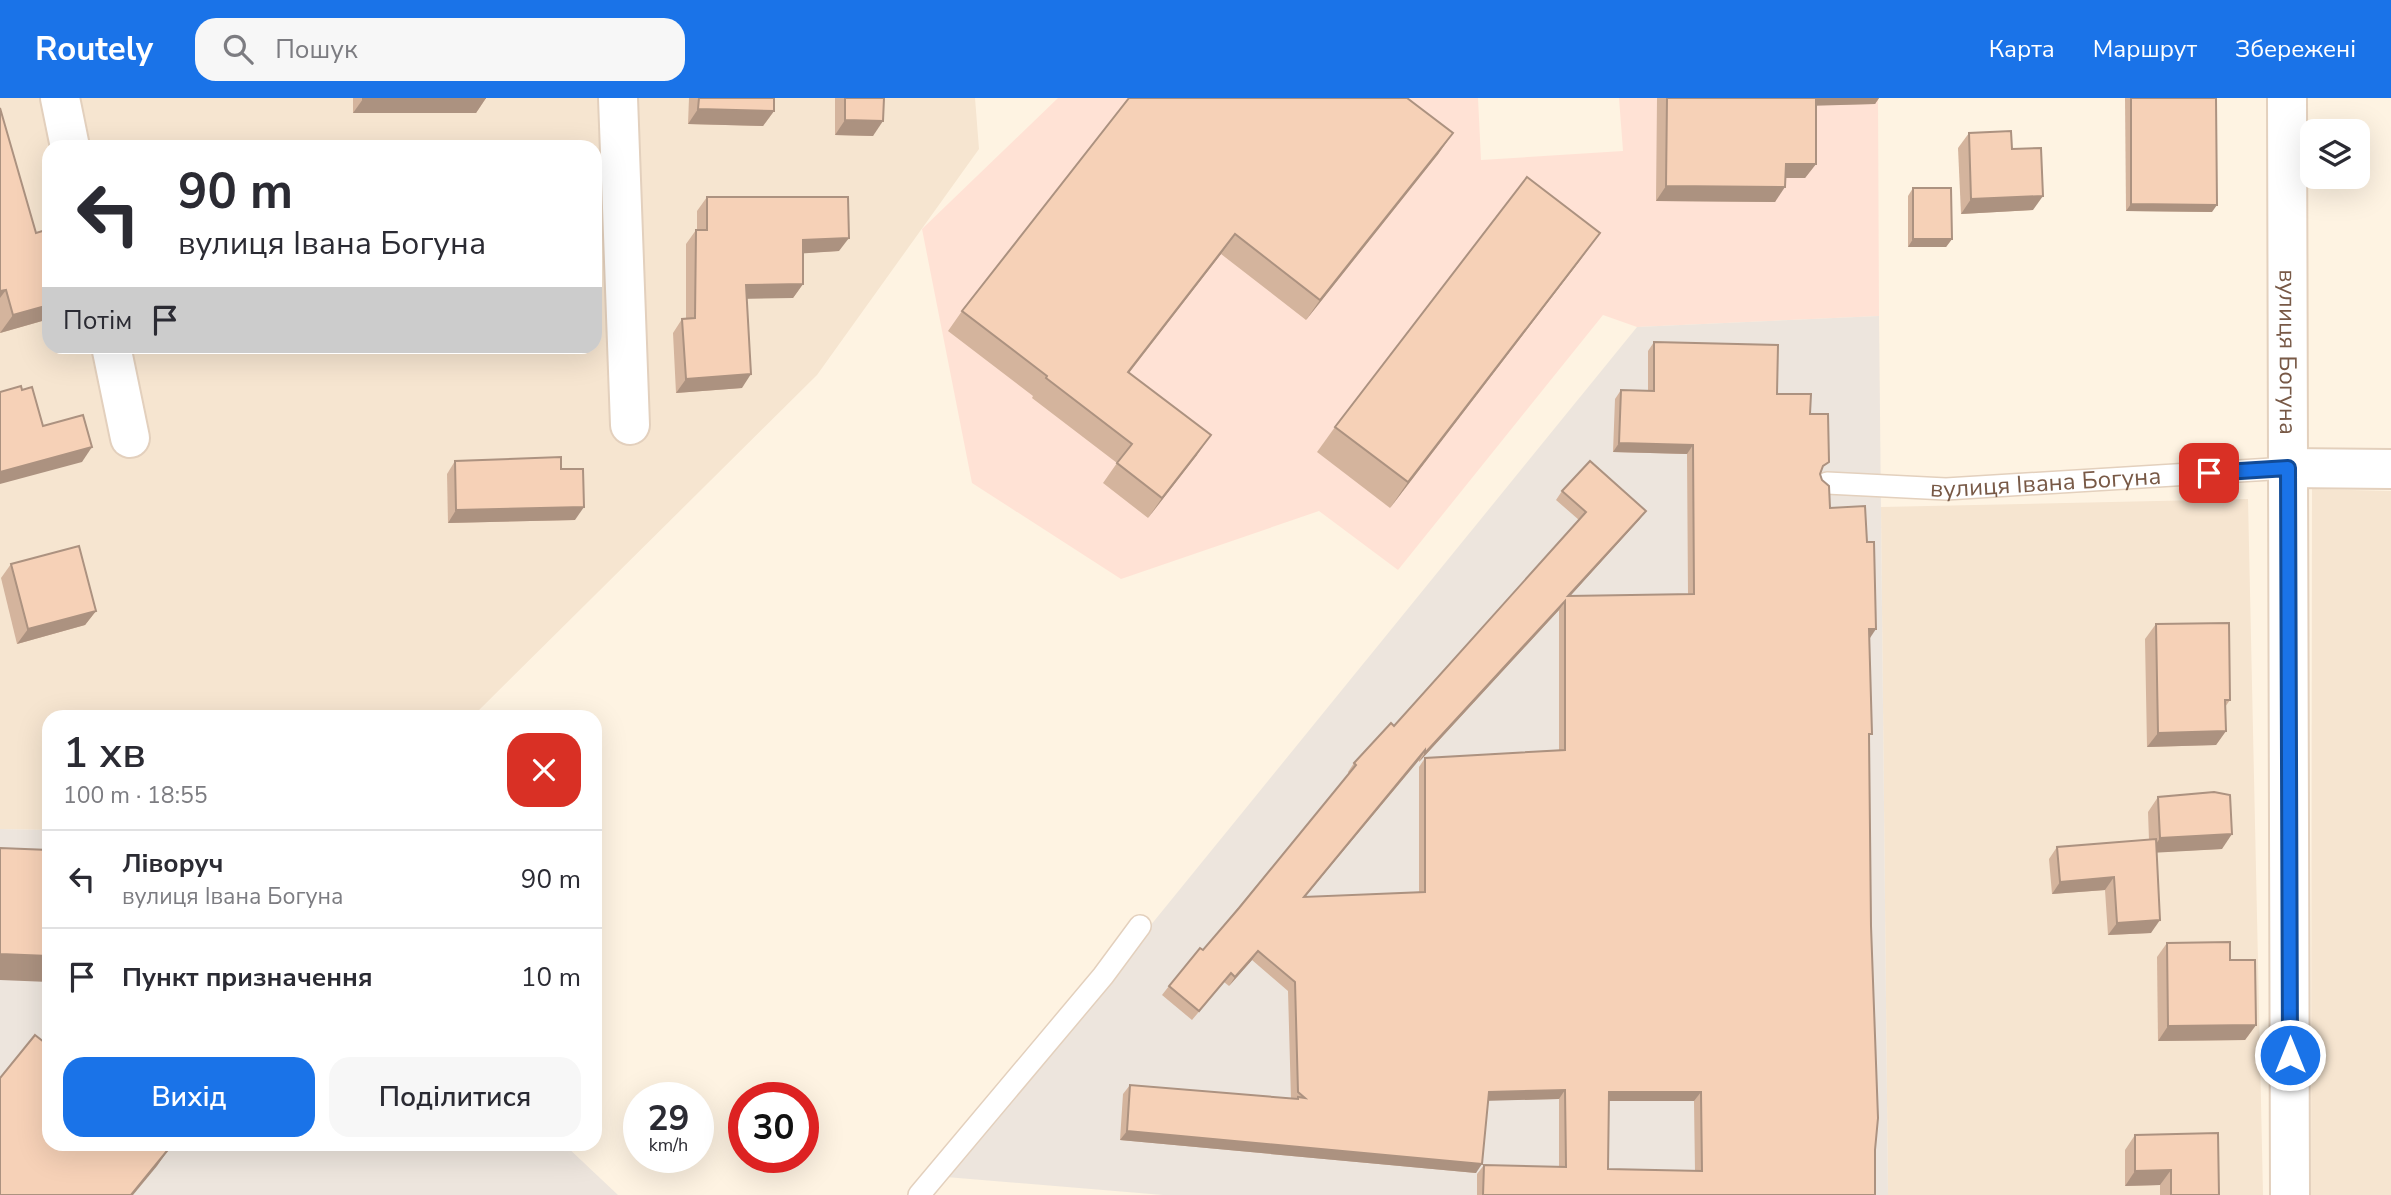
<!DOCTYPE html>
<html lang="uk">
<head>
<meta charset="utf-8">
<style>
	:root { --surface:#fff; --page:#f7f7f7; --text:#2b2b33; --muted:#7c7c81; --line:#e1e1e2; --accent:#1a73e8 }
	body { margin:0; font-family:"Nunito Sans",sans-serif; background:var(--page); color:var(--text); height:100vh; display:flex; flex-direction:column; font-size:26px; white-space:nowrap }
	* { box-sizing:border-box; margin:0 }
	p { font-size:23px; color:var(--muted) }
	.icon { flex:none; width:38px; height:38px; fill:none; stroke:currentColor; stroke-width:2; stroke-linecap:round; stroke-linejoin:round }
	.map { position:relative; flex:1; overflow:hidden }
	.side { position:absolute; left:42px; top:612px; width:560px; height:441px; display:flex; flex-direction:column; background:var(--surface); border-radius:21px; box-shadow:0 7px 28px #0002 }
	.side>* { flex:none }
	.guide { position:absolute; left:42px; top:42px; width:560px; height:214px; border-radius:21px; box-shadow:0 7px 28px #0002; background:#fff; color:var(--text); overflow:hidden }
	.fabs { position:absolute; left:2300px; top:21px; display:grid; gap:14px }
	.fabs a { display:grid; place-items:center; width:70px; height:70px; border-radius:14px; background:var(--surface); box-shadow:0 7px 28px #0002; font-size:35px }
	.speed { position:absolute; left:623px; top:984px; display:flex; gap:14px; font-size:35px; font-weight:700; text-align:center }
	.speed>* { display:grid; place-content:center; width:91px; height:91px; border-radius:50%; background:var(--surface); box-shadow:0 7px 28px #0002; line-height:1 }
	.speed small { font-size:18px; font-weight:400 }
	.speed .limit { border:10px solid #d22; background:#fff; color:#111 }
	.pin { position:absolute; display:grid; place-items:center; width:60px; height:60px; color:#fff; margin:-30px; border-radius:14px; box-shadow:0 4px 10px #0006 }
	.me { position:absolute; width:77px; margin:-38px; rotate:0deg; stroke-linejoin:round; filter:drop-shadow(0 0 5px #0008) }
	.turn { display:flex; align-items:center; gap:24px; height:147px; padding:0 21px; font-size:32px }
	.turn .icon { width:91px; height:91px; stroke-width:2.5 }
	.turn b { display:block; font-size:49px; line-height:60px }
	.then { display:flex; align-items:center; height:66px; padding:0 21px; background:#0003; gap:14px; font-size:26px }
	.round { display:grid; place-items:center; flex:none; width:74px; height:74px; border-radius:21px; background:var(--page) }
	.headline { display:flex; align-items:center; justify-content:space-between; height:119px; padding:0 21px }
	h1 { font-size:42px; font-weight:600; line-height:52px }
	.action { display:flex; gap:14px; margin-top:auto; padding:14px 21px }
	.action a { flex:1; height:80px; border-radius:21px; background:var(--accent); color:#fff; font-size:28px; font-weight:600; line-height:80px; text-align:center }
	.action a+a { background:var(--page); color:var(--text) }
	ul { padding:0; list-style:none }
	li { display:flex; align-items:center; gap:21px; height:98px; padding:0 21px; border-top:2px solid var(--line) }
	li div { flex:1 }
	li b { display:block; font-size:26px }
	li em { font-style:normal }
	header { display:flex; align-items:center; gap:42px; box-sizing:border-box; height:98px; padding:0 35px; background:var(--accent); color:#fff }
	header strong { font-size:33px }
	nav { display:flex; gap:38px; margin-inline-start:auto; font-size:24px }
	.search { width:490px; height:63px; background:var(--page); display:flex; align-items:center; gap:18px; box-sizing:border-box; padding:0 24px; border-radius:21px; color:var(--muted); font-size:26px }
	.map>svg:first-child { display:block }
	.residential { fill:#f6e5d0; fill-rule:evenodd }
	.commercial { fill:#ffe2d5 }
	.industrial { fill:#ede5dd }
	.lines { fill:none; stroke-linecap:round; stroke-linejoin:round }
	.service-casing { stroke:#e3d0bd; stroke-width:24 }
	.minor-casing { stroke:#e3d0bd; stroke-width:42 }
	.service { stroke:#fff; stroke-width:21 }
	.minor { stroke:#fff; stroke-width:38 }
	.wall { fill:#d4b49d; fill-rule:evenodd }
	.shaded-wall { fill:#ac9280 }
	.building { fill:#f6d1b7; stroke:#ac9280; stroke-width:2; fill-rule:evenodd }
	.route-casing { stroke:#114b97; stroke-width:18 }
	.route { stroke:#1a73e8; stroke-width:12 }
	.labels { text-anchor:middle; stroke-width:5; stroke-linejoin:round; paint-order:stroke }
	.street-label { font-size:24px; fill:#785946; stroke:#fff7ea }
</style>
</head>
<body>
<header>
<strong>Routely</strong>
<div class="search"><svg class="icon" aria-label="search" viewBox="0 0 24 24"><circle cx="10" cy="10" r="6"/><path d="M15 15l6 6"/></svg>Пошук</div>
<nav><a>Карта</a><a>Маршрут</a><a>Збережені</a></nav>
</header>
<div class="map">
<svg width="2391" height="1097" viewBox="0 0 2391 1097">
	<rect width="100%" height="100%" fill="#fef3e2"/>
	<g class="residential">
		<path d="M0 0H975L979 51 817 277 472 619 49 620V732L0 731ZM49 49H595V248H49Z"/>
		<polygon points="2312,391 2391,393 2391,1097 2311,1097"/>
		<polygon points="2248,401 2263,1097 1888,1097 1881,409"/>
	</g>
	<polygon class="commercial" points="1058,0 1478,0 1481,62 1623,53 1619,0 1878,0 1879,218 1637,229 1603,217 1398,472 1319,413 1121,481 972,385 922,131"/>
	<g class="industrial">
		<polygon points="1879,218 1888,1097 1163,1097 946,1079 1637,229"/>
		<polygon points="0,731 49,732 49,1046 565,1047 618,1097 0,1097"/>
	</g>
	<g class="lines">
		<g class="service-casing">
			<g id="service">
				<path id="s1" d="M1827 385 1946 391 2288 370"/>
				<polyline points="919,1097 1103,878 1140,828"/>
			</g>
		</g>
		<g class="minor-casing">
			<g id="minor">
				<polyline points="60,0 70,49"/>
				<polyline points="618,0 630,327"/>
				<path id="s2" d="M2287 0 2290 1097"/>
				<polyline points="111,248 130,340"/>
				<polyline points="2288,370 2391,371"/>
			</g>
		</g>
		<use href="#service" class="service"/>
		<use href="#minor" class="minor"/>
	</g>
	<g class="wall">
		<polygon points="353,0 486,0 476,15 353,15"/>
		<polygon points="689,0 774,0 774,13 763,28 688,26"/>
		<polygon points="835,0 884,0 873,38 835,37"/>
		<polygon points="1657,0 1879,0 1875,6 1816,7 1816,66 1805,80 1785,80 1775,104 1656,103"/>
		<polygon points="2125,0 2216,0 2212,114 2126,113"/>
		<polygon points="0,10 36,135 49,133 49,221 0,235"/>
		<polygon points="1969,35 2012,51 2033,112 1961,116 1958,50"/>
		<polygon points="1439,55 1306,222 1221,156 1129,275 1197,357 1148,420 1103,385 1117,365 1032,300 1033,298 948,233 962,213"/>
		<polygon points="1913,90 1952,141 1946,149 1908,149 1908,98"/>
		<polygon points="707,99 839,153 803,155 803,186 793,200 747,200 742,290 676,295 673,235 682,221 686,221 686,146 696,132 697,132 697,113"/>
		<polygon points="1581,161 1390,410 1317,354 1335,329"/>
		<path d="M1654 244 1777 296 1810 316 1822 373 1820 376 1830 410 1870 540 1869 641 1875 1097H1477V1076L1484 1067 1559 1069V1001L1488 1002 1476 1075 1120 1042 1123 996 1130 987 1291 1001 1288 893 1252 862 1229 888 1224 884 1192 922 1162 897 1169 888 1203 852 1349 676 1348 674 1354 665 1394 628 1579 422 1556 402 1562 393 1646 413 1639 422 1570 498 1688 496 1687 356 1613 354 1615 301 1621 292 1648 293V253ZM1559 512V652L1425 660 1419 669V794L1305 799 1419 662V664ZM1609 1003H1694L1695 1073 1608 1071Z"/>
		<polygon points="455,363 561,371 575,422 448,425 447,376"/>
		<polygon points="11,466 96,513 85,527 17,546 1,480"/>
		<polygon points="2156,526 2230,602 2225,609 2226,633 2216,647 2147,649 2145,541"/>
		<polygon points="2158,699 2222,751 2157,754 2151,835 2108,837 2105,792 2052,796 2049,761 2057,749 2149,742 2148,714"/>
		<polygon points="2167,845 2230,862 2256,927 2245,942 2158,943 2157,859"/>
		<polygon points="2135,1037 2219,1097 2160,1097 2160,1087 2125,1088 2125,1052"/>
	</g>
	<g class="shaded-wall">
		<polygon points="486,0 476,15 353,15 363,1"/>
		<polygon points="1811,0 1879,0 1875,6 1806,8"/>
		<polygon points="698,11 774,13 763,28 688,26"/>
		<polygon points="845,22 883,23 873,38 835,37"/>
		<polygon points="1453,35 1439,55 1306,222 1320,202"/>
		<polygon points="1786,66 1816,66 1805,80 1776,80"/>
		<polygon points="1666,88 1785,89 1775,104 1656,103"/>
		<polygon points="2043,98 2033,112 1961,116 1971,101"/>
		<polygon points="2131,106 2217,107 2212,114 2126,113"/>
		<polygon points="1600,135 1581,161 1390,410 1408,384"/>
		<polygon points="1235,136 1221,156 1114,294 1128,274"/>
		<polygon points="849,140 839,153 794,156 803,142"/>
		<polygon points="1913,141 1952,141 1946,149 1908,149"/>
		<polygon points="803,186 793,200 737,201 746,187"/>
		<polygon points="6,192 0,200 0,193"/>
		<polygon points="49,207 49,221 0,235 13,217"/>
		<polygon points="751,276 742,290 676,295 686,281"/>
		<polygon points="1211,337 1197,357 1148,420 1162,400"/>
		<polygon points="1619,345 1693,347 1687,356 1613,354"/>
		<polygon points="92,349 82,364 0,386 0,374"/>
		<polygon points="584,409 575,422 448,425 456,412"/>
		<polygon points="1646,413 1639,422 1563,506 1565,503 1559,512 1419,664 1425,655"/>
		<polygon points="96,513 85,527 17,546 28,531"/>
		<polygon points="1869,531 1876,531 1870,540"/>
		<polygon points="2226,633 2216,647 2147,649 2158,635"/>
		<polygon points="1425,652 1419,662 1297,808 1304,799"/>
		<polygon points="2232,736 2222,751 2150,755 2160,740"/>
		<polygon points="2114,779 2105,792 2052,796 2060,784"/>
		<polygon points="2160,822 2151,835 2108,837 2117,825"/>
		<polygon points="1258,853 1252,862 1229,888 1235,879"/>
		<polygon points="0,856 49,858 49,884 0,882"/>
		<polygon points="2256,927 2245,942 2158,943 2168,928"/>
		<polygon points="1565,992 1559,1001 1483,1003 1489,994"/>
		<polygon points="1609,994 1701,994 1694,1003 1602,1003"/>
		<polygon points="1127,1033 1482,1066 1476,1075 1120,1042"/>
		<polygon points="171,1048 157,1068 133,1097 131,1097"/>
		<polygon points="2171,1072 2160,1087 2125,1088 2135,1073"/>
	</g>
	<g class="building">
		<polygon points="363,0 486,0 363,1"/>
		<polygon points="699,0 774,0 774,13 698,11"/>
		<polygon points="845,0 884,0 883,23 845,22"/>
		<polygon points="1129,0 1407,0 1453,35 1320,202 1235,136 1128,274 1211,337 1162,400 1117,365 1132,346 1046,280 1047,278 962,213"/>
		<polygon points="1667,0 1816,0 1816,66 1786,66 1785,89 1666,88"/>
		<polygon points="2131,0 2216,0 2217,107 2131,106"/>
		<polygon points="0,10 36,135 49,131 49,207 13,217 6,192 0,193"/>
		<polygon points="2011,33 2012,51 2041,50 2043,98 1971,101 1969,35"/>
		<polygon points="1527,79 1600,135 1408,384 1335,329"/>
		<polygon points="1913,90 1951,90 1952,141 1913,141"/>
		<polygon points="707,99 848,99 849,140 803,142 803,186 746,187 751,276 686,281 682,221 695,220 696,132 707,132"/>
		<path d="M1654 244 1778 247 1777 296H1811L1810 316H1828L1829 364 1823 368 1820 376 1822 382 1829 388 1830 410 1865 408 1867 444H1874L1876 531H1869L1872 636H1869L1871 828 1878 1020 1875 1052V1097H1483L1484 1067 1566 1069 1565 992 1489 994 1482 1066 1127 1033 1130 987 1298 1001V999L1305 1000 1298 994 1295 884 1258 853 1235 879 1231 875 1199 913 1169 888 1200 850 1203 852 1239 810 1356 667 1354 665 1391 625 1394 628 1586 414 1562 393 1590 363 1646 413 1568 498 1694 496 1693 347 1619 345 1621 292 1654 293ZM1565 503V652L1425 660V794L1304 799 1425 652V655ZM1609 994H1701L1702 1073 1608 1071Z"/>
		<polygon points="21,288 22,292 32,289 43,328 83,317 92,349 0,374 0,294"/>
		<polygon points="561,359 561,371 583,371 584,409 456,412 455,363"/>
		<polygon points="79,448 96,513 28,531 11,466"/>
		<polygon points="2229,525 2230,602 2225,602 2226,633 2158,635 2156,526"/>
		<polygon points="2214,694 2230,697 2232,736 2160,740 2158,699"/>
		<polygon points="2156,741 2160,822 2117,825 2114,779 2060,784 2057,749"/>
		<polygon points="0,750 49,752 49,858 0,856"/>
		<polygon points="2230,844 2230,862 2255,862 2256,927 2168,928 2167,845"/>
		<polygon points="35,937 49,948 49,1046 169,1046 171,1048 131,1097 0,1097 0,980"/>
		<polygon points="2218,1035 2219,1097 2171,1097 2171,1072 2135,1073 2135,1037"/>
	</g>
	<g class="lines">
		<g class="route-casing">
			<polyline id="route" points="2209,375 2288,370 2290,957"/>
		</g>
		<use href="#route" class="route"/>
	</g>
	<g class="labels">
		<g class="street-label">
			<text dy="8" stroke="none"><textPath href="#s2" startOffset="254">вулиця Богуна</textPath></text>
			<text dy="8" stroke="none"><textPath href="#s1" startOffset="219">вулиця Івана Богуна</textPath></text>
		</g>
	</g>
</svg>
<div class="fabs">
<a><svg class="icon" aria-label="layers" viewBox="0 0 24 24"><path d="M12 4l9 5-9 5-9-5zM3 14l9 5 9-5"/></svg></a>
</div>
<div class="speed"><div>29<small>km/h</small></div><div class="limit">30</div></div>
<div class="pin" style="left:2209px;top:375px;background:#d93025"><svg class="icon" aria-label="arrive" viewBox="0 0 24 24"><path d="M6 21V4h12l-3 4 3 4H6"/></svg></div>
<svg class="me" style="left:2290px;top:957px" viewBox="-20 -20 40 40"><circle r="17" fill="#1a73e8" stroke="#fff" stroke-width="3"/><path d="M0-11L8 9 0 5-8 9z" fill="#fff"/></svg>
<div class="guide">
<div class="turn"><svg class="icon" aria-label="left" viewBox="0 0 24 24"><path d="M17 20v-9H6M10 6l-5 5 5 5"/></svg><div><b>90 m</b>вулиця Івана Богуна</div></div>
<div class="then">Потім<svg class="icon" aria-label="arrive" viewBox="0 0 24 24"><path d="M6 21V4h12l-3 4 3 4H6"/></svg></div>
</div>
<section class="side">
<div class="headline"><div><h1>1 хв</h1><p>100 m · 18:55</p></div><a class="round" style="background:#d93025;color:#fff"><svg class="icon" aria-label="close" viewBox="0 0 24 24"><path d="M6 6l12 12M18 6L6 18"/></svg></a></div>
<ul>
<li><svg class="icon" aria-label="left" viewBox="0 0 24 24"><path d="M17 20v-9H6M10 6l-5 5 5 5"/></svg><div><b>Ліворуч</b><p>вулиця Івана Богуна</p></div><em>90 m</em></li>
<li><svg class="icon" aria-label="arrive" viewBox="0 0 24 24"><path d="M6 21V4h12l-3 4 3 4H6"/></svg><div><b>Пункт призначення</b></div><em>10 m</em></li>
</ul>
<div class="action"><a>Вихід</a><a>Поділитися</a></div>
</section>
</div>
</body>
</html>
